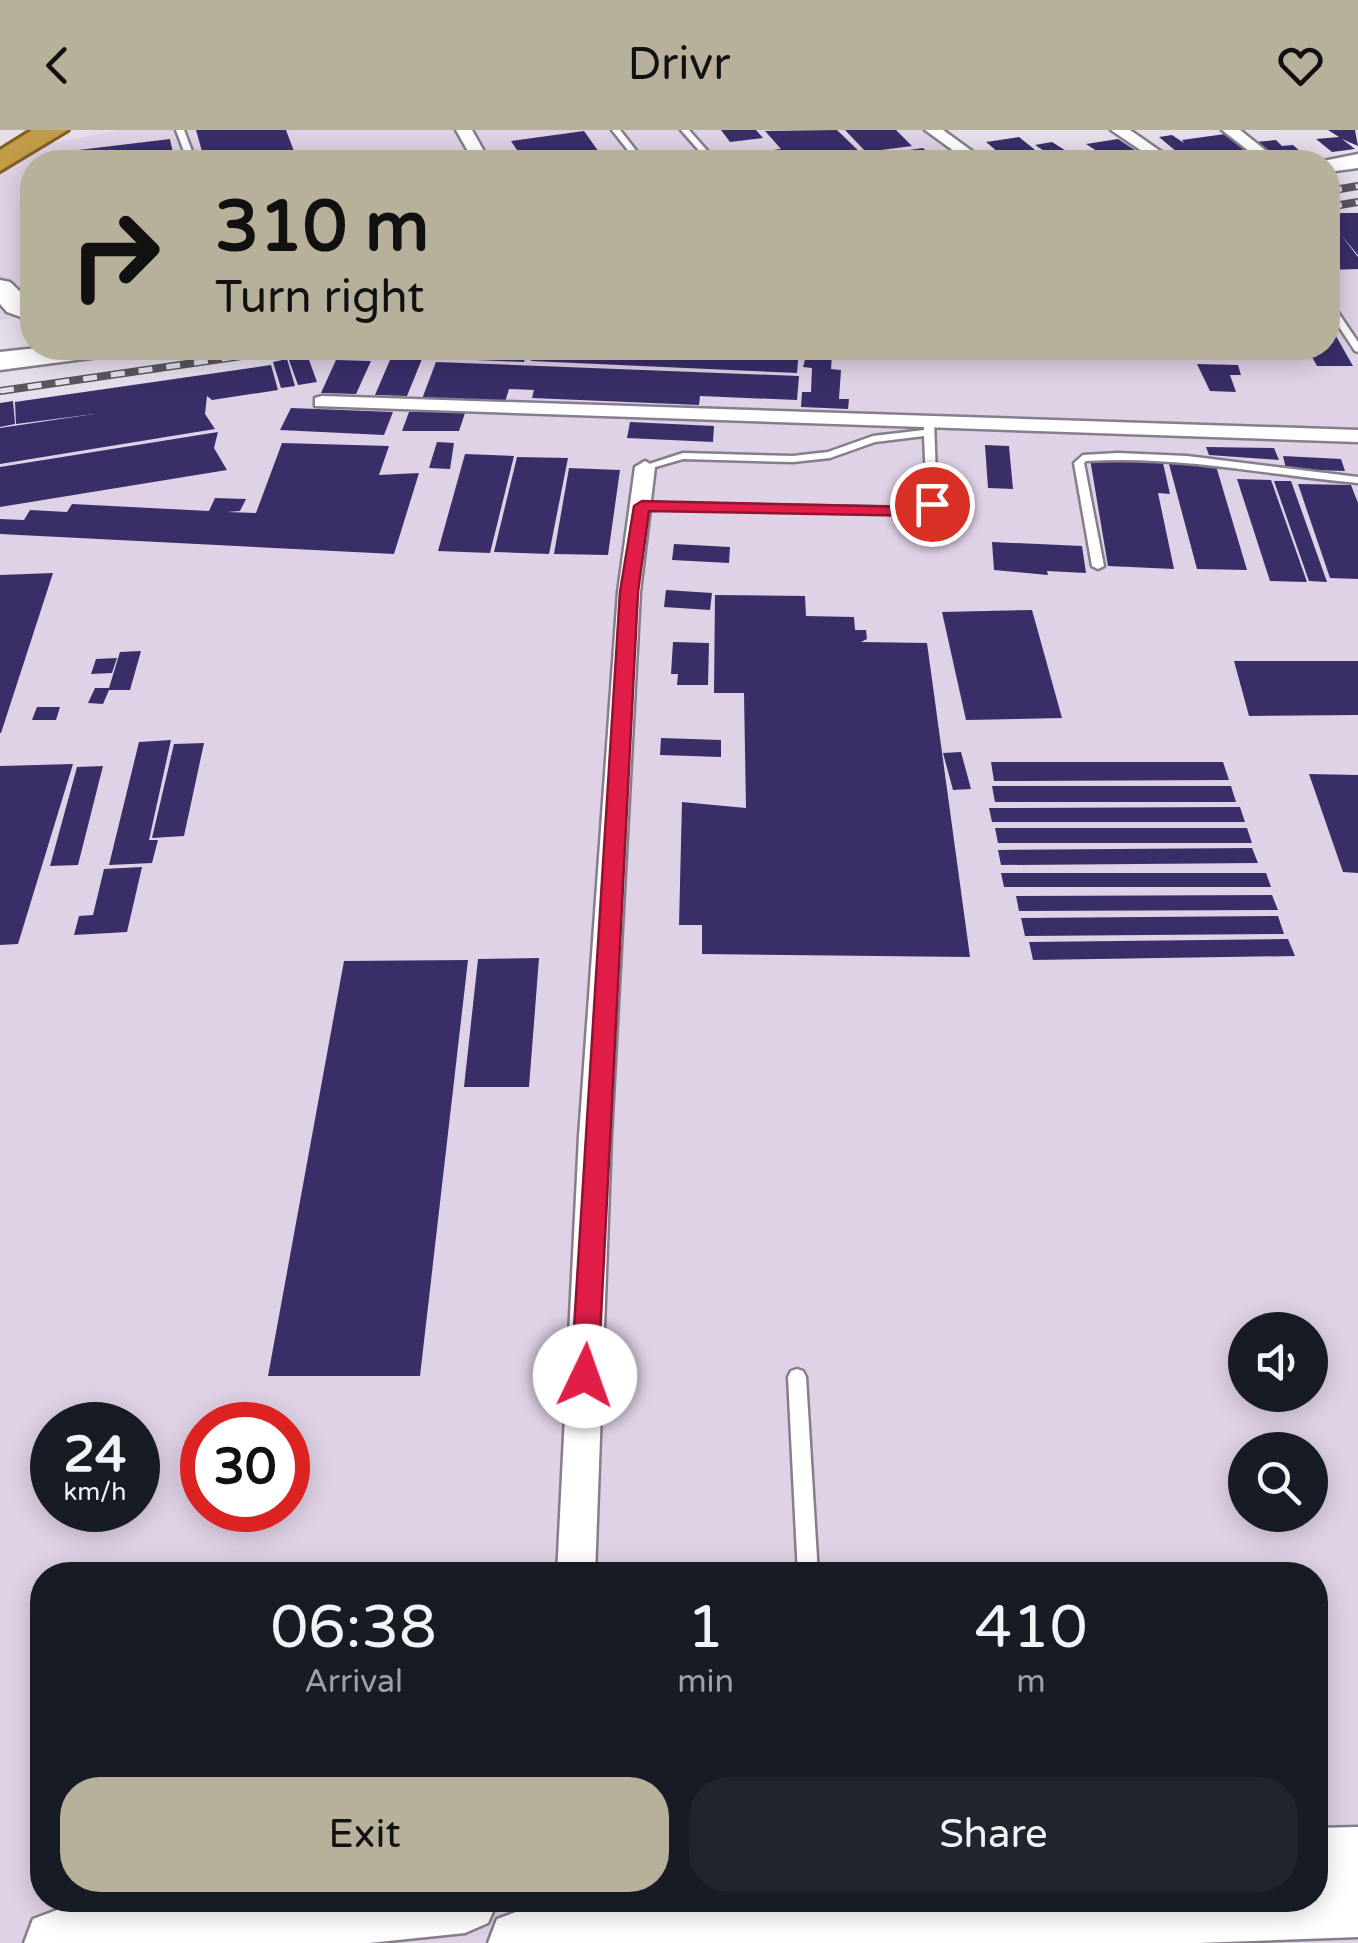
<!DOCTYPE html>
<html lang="en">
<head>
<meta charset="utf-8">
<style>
	:root { --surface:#171b24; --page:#20242c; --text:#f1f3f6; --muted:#9ea1a6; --accent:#b7b09b }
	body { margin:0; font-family:"Varela Round",sans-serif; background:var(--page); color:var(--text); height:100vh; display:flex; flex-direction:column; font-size:38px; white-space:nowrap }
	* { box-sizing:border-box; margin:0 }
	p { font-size:32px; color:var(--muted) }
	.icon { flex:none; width:55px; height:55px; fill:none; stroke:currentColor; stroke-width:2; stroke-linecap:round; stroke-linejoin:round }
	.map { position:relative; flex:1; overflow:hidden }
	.panel { position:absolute; left:30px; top:1432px; width:1298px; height:350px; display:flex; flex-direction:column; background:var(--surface); border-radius:40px; box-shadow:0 5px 25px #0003 }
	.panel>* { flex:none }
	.guide { position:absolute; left:20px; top:20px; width:1320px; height:210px; border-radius:40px; box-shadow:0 5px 25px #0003; background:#b7b09b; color:#111; overflow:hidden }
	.fabs { position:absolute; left:1228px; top:1182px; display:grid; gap:20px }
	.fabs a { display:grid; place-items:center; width:100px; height:100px; border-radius:50%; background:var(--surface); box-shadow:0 5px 25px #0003; font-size:50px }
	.speed { position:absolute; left:30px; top:1272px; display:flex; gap:20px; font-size:50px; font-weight:700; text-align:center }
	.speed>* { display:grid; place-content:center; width:130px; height:130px; border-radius:50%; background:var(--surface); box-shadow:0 5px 25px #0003; line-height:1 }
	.speed small { font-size:25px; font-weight:400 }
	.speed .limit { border:15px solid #d22; background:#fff; color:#111 }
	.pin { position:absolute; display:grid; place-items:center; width:85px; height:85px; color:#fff; margin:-42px; border:5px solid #fff; border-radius:50%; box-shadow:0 2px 10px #0007 }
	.me { position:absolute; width:110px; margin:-55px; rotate:3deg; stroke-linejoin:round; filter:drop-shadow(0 0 8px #0008) }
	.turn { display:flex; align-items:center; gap:35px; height:210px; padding:0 30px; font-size:45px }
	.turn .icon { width:130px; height:130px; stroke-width:2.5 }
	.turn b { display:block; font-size:70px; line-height:85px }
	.eta { display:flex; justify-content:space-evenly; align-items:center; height:170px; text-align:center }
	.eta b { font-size:60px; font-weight:600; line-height:70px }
	.action { display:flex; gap:20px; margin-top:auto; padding:20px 30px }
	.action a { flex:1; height:115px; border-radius:40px; background:var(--accent); color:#111; font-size:40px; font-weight:600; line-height:115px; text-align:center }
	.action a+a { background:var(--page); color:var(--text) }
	header { display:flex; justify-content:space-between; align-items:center; height:130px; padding:0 30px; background:var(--accent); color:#111; font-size:45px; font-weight:600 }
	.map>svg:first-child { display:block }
	.built { fill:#dfd2e6; fill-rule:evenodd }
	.building { fill:#3a2e69 }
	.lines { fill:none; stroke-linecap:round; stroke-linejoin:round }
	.service-casing { stroke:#867e8b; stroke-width:5 }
	.minor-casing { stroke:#867e8b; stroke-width:5 }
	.secondary-casing { stroke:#867e8b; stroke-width:5 }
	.trunk-casing { stroke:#805f1d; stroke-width:6 }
	.service { fill:#fff; fill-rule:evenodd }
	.minor { fill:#fff; fill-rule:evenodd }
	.secondary { fill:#fff; fill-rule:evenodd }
	.trunk { fill:#c29b47; fill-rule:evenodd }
	.rail-casing { stroke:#5a555d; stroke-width:8 }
	.rail { stroke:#e7deec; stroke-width:5; stroke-dasharray:14; stroke-linecap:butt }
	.route { fill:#e11d48; stroke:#92132f; stroke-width:2.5 }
</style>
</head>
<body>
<header><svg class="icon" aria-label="back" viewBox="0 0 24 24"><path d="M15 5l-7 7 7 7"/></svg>Drivr<svg class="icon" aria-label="heart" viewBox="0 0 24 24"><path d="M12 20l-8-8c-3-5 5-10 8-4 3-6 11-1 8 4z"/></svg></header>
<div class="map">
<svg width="1358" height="1813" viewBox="0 0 1358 1813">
	<rect width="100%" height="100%" fill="#e7deec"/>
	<g class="built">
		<polygon points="117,0 936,0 986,32 32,32 32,185 0,190 0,24"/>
		<path d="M1358 81V1813H0V274L382 218H1328V85ZM1245 1200H1310V1265H1245ZM52 1295H138V1380H52ZM202 1295H288V1380H202ZM1245 1320H1310V1385H1245ZM42 1445H1315V1770H42Z"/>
	</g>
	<g class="building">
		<polygon points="196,0 286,0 298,32 205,32"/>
		<polygon points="721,0 756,0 763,8 730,12"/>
		<polygon points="837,0 870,32 784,32 773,20 781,19 765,1"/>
		<polygon points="845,0 896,0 912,16 866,22"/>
		<polygon points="1328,0 1355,0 1358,16 1342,9 1355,19 1332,22 1316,9 1339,7"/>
		<polygon points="584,1 606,32 525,32 511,11"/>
		<polygon points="1225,4 1255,25 1189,32 1159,7 1172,5 1184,13 1182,10"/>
		<polygon points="1019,7 1050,32 1010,32 986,12"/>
		<polygon points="170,9 175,32 63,32 62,22"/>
		<polygon points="1118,9 1138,22 1109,29 1086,14"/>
		<polygon points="1276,10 1282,16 1293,15 1301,22 1268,25 1255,12"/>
		<polygon points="1052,12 1071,24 1088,32 1061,32 1035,15"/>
		<polygon points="923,18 936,30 874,32 868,26"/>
		<polygon points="1328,83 1358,83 1358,125 1341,105 1358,127 1358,139 1328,140"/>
		<polygon points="1328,192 1353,236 1317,236 1307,218 1328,218"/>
		<polygon points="347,218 404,218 404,220 348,226"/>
		<polygon points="435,218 528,218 524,232 431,228"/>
		<polygon points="535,218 799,218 797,243 531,231"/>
		<polygon points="808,218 833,218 836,223 820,224 832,224 831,239 841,240 839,269 849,269 848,279 801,277 802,262 811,262 812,238 803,237"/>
		<polygon points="393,223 424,224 407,266 375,265"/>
		<polygon points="308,227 317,252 298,255 289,230"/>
		<polygon points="287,229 295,256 281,258 273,232"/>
		<polygon points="336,230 371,231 356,264 321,263"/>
		<polygon points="436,232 799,246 797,270 700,266 699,275 532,268 534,260 509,259 505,272 422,269"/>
		<polygon points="1197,234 1238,235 1241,245 1230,245 1236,262 1210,261"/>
		<polygon points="271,235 278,260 212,270 207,266 205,284 215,299 0,334 0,298 94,284 16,294 15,272"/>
		<polygon points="13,271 15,294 0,297 0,273"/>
		<polygon points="291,278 393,282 384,305 280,300"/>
		<polygon points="429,278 466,280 459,301 402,301 409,282 427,282"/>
		<polygon points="630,292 714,296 713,312 627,308"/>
		<polygon points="218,302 214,318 227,340 0,377 0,337"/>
		<polygon points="437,312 454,313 450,339 429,338"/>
		<polygon points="282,313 389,316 379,345 419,343 394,424 0,404 0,389 24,390 30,380 67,382 72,374 209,381 215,368 246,369 240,381 227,382 256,383"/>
		<polygon points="985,315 1009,316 1013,359 988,358"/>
		<polygon points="1206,317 1274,318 1279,330 1209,325"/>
		<polygon points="465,324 514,326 490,423 438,421"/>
		<polygon points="1283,326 1341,329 1345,341 1286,339"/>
		<polygon points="517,327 568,328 549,424 494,422"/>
		<polygon points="1090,329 1163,333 1170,364 1158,363 1174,439 1108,436"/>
		<polygon points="1169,334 1216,336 1247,440 1197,439"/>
		<polygon points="569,338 620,340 608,425 554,424"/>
		<polygon points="1237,349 1271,350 1307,452 1270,451"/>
		<polygon points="1274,351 1291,351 1327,452 1309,451"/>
		<polygon points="1298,354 1351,355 1358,373 1358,449 1330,448"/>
		<polygon points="992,412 1082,416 1086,443 1047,441 1048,445 994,440"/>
		<polygon points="674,414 730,417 729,433 672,430"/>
		<polygon points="53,443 1,603 0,603 0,445"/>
		<polygon points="666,460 712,463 710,480 664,477"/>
		<polygon points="715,465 805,466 806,486 854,487 855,500 866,500 867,509 861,512 927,513 970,827 702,824 702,795 679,795 682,672 746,678 744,563 714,563"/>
		<polygon points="1032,480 1062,588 966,590 942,482"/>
		<polygon points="673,512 709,513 708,555 677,555 678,544 671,544"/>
		<polygon points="141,521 130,560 109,560 103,574 88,573 95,558 109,558 120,522"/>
		<polygon points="117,528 112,543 91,544 96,529"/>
		<polygon points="1234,531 1358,531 1358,585 1249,586"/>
		<polygon points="37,577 60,577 56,590 32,590"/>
		<polygon points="661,608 721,610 721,627 660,625"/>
		<polygon points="171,610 149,710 158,710 152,733 109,735 139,612"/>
		<polygon points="204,613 184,706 152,708 174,614"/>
		<polygon points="961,622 971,659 953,660 943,623"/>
		<polygon points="991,632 1223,632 1229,650 994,651"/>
		<polygon points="73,634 18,814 0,815 0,636"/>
		<polygon points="103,636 78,735 50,736 77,637"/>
		<polygon points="1309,644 1358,645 1358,743 1343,742"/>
		<polygon points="992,656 1231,656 1236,672 995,672"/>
		<polygon points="1240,677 1245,692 992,692 989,678"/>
		<polygon points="995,698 1247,698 1252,713 998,713"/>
		<polygon points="1252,718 1258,733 1001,735 998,720"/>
		<polygon points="142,737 127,802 74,805 79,786 93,785 104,739"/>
		<polygon points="1001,743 1266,743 1271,757 1004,757"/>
		<polygon points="1272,765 1278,780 1019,781 1016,766"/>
		<polygon points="1278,786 1284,804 1025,806 1021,788"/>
		<polygon points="1288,809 1295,826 1033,830 1029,812"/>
		<polygon points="539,828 529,957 464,957 478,829"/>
		<polygon points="468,830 420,1246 268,1246 344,831"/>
	</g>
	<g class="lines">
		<g class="service-casing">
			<g id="service">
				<polygon points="176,0 184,0 196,32 188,32"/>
				<polygon points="612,0 620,0 645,32 637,32"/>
				<polygon points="681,0 689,0 717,32 709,32"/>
				<polygon points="374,24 381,26 377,32 369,32"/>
				<polygon points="1328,171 1331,172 1358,212 1358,222 1355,221 1328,180"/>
				<polygon points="929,288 934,291 937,375 930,383 642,379 637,376 642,373 923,378 927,374 924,306 875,312 830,328 793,332 683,329 645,340 640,337 683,323 793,326 828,322 873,306 924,300 924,291"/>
				<path d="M1118 323 1187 326 1358 347V353C1267 345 1178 325 1086 331L1084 333 1104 436 1098 439 1092 436 1074 333 1083 325Z"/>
				<polygon points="797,1239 803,1241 806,1247 818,1445 798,1445 788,1247 791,1241"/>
			</g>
		</g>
		<g class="minor-casing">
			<g id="minor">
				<polygon points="456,0 472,0 490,32 474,32"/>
				<polygon points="925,0 943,0 987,32 969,32"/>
				<polygon points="1111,0 1130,0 1176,32 1158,32"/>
				<polygon points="1222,0 1240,0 1280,32 1263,32"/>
				<polygon points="322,266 1358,300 1358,312 315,276 315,268"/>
				<polygon points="645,331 655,337 640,462 611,1006 595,1445 557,1445 579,1006 618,462 635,337"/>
			</g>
		</g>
		<g class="secondary-casing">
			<g id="secondary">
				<polygon points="1358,24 1358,38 1328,42 1328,32 1318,32"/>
				<polygon points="0,150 10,152 32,173 32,191 7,182 0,174"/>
				<polygon points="37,218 113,218 99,227 0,240 0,222"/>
				<polygon points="1358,1697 1358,1807 1198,1813 488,1813 497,1789 521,1780 686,1770 1315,1770 1315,1698"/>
				<polygon points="150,1770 498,1770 488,1793 465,1803 369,1813 24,1813 33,1789 57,1780"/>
			</g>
		</g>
		<g class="trunk-casing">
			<polygon id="trunk" points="32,0 68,0 0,41 0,20"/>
		</g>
		<use href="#service" class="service"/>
		<use href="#minor" class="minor"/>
		<use href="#secondary" class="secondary"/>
		<use href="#trunk" class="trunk"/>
		<g class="rail-casing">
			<g id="rail">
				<polyline points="1328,61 1358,56"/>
				<polyline points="1328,77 1358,72"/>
				<polyline points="0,261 298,218"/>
			</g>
		</g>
		<use href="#rail" class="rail"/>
	</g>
	<polygon class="route" points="932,370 940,374 926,386 649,381 638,462 598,1246 594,1254 585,1258 575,1254 571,1246 620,462 634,376 642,371 913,377"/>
</svg>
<div class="fabs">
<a><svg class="icon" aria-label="sound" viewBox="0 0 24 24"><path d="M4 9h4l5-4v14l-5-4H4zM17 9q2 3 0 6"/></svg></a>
<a><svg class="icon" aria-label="search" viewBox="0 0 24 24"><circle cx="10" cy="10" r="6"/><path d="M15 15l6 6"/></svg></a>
</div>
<div class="speed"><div>24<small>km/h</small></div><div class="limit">30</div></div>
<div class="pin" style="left:932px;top:374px;background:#d93025"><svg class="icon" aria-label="arrive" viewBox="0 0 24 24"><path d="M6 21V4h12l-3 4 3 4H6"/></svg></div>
<svg class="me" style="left:585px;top:1246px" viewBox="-20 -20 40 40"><circle r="19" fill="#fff"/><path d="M0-13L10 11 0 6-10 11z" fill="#e11d48"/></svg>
<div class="guide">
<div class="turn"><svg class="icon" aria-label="right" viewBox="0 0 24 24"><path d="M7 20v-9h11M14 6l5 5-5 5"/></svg><div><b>310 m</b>Turn right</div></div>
</div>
<section class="panel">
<div class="eta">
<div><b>06:38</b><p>Arrival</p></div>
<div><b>1</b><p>min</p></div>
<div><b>410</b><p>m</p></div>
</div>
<div class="action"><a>Exit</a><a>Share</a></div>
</section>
</div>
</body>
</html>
